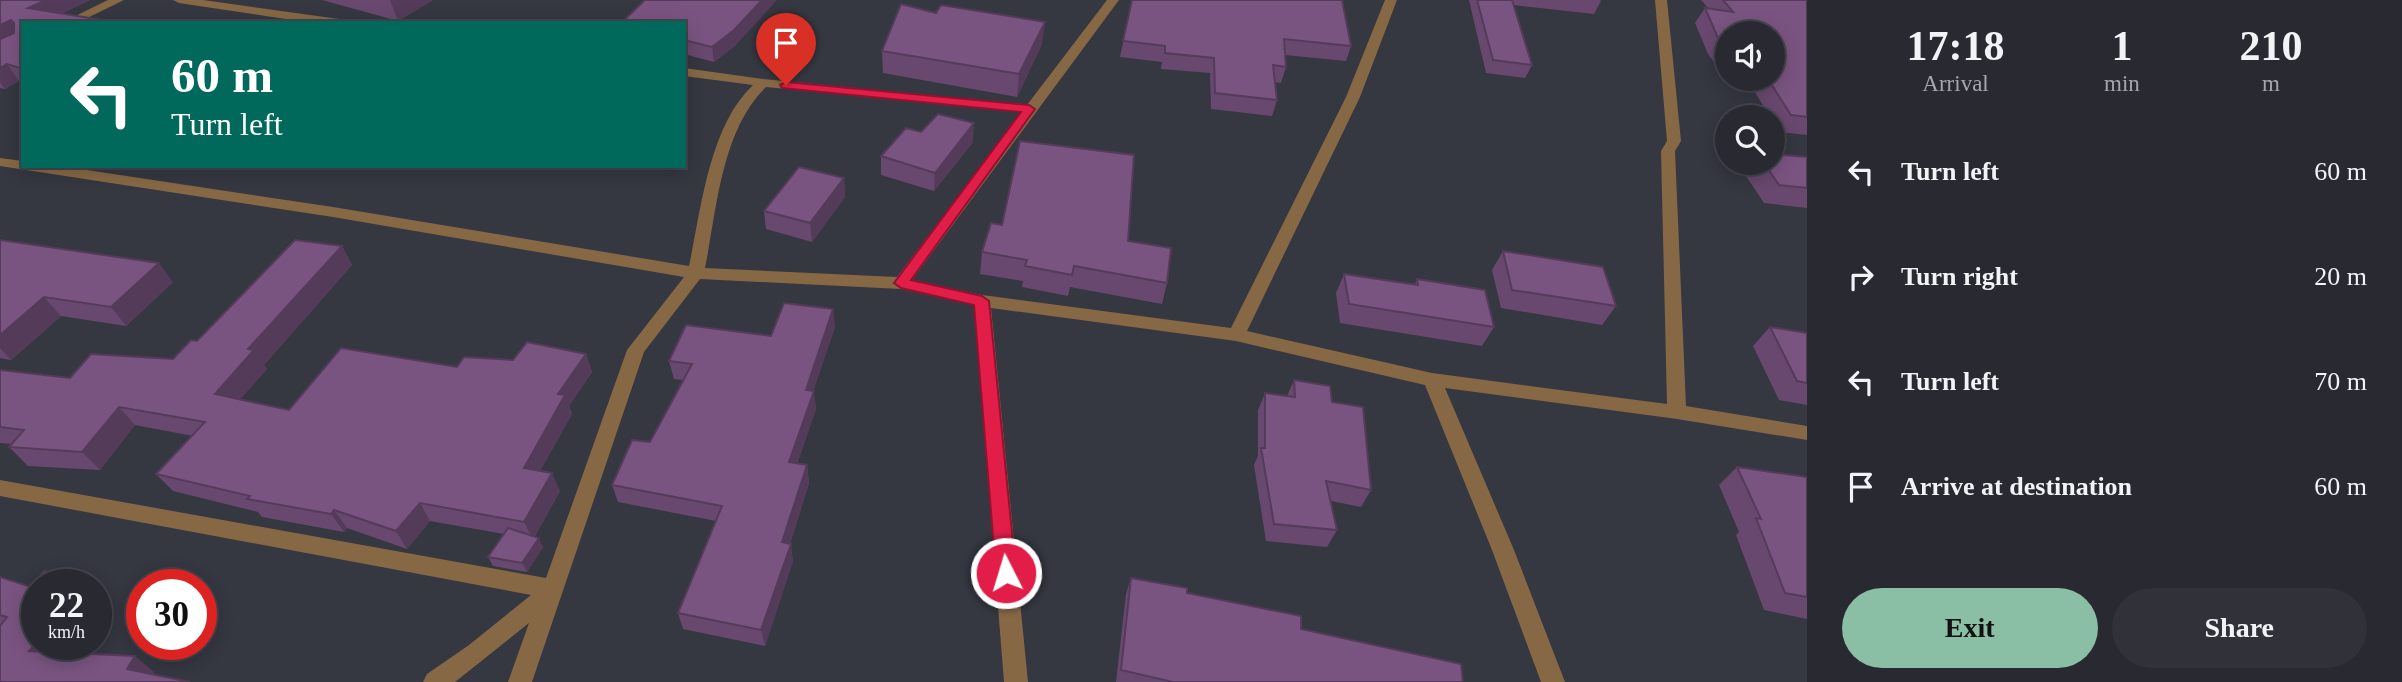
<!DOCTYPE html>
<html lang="en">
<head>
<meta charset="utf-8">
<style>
	:root { --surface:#282931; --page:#303139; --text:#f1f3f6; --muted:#a5a6ab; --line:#44454d; --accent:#8abfa5 }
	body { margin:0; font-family:"Times New Roman",serif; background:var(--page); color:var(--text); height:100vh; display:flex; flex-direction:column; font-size:26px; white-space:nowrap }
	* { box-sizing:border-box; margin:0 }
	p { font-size:23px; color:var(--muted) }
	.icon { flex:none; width:38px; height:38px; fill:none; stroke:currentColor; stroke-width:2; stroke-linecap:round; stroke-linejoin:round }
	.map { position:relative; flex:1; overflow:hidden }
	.panel { display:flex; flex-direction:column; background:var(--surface); width:595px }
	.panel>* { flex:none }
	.hud { position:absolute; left:21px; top:21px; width:665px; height:147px; border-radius:0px; box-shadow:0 4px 18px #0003,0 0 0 2px var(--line); background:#00695c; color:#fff; overflow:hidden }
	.tools { position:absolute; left:1715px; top:21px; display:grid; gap:14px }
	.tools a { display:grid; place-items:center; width:70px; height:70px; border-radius:50%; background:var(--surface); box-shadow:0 4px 18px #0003,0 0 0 2px var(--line); font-size:35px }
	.speed { position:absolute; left:21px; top:569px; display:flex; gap:14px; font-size:35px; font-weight:700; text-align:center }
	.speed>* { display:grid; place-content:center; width:91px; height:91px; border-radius:50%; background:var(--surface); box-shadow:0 4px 18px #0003,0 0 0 2px var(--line); line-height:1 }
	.speed small { font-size:18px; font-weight:400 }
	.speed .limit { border:10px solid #d22; background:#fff; color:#111 }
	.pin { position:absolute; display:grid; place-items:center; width:60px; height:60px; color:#fff; margin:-72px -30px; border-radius:50% 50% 50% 0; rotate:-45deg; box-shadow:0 0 7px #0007 }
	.pin .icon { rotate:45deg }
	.me { position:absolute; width:77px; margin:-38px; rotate:355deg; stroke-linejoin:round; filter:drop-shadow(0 0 5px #0008) }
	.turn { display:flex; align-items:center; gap:24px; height:147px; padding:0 35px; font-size:32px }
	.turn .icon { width:91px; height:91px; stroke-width:2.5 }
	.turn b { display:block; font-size:49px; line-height:60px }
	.eta { display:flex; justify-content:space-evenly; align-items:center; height:119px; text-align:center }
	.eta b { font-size:42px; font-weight:600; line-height:49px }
	.action { display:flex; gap:14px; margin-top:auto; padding:14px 35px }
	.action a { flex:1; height:80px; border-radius:42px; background:var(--accent); color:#111; font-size:28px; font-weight:600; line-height:80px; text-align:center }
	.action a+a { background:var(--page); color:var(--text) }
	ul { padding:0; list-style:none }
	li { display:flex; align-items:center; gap:21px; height:105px; padding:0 35px }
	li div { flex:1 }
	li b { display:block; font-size:26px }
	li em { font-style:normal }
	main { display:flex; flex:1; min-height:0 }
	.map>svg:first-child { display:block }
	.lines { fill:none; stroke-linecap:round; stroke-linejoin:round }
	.minor { fill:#876845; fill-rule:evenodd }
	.wall { fill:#69486f }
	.shaded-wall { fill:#553b5a }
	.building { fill:#7a5481; stroke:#553b5a; stroke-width:2 }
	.route { fill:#e11d48; stroke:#92132f; stroke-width:2 }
</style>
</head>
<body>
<main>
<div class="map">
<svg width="1807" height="682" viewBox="0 0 1807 682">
	<rect width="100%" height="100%" fill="#353741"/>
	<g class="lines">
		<g class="minor">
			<polygon points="108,0 124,0 77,23 61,23"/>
			<polygon points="173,0 203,0 339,19 345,23 312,23 179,3"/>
			<path d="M1107 0H1119L912 280 982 295 1231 328 1346 97 1385 0H1397L1360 97 1247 331 1432 373 1667 404 1661 151 1667 141 1655 0H1667L1681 141 1675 151 1686 406 1807 426V440L1677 419 1445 388 1514 550 1565 682H1541L1492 550 1425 385 1236 341 991 308 1028 682H1004L974 305 901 289 700 279 644 352 532 682H508L529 623 455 682H423L427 674 469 645 531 595 0 496V480L546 578 627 350 684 277 333 217 0 166V158L23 161V166H60L333 207 689 266C701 210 709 126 753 85L684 76V68L763 79 1027 105ZM766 87 1022 112 897 277 705 268C717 209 721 131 766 87Z"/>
		</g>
	</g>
	<g class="wall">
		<polygon points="0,0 90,0 61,14 96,19 98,23 23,23 23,82 19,81 5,89 0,88"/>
		<polygon points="322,0 433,0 398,21"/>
		<polygon points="1132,0 1351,46 1346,61 1285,55 1286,67 1281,83 1275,82 1277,100 1272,116 1211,109 1210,73 1161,69 1162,62 1120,57"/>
		<polygon points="1468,0 1600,0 1601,1 1594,14 1513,5 1532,65 1525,78 1486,73 1469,0"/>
		<polygon points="1701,0 1807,0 1807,135 1779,132 1773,121 1773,117 1770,117 1747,79 1773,79 1773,33 1727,33 1727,67 1717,66 1708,54 1695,23 1705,8 1708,8"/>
		<polygon points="684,23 736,45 714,62 684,54"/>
		<polygon points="1042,44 1017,97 883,73 882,51"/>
		<polygon points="921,132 973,142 934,191 881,175 881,156"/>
		<polygon points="1807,157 1807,208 1764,203 1742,170 1748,163 1773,163"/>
		<polygon points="844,178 845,197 812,242 766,229 764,211"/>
		<polygon points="0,240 173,282 126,326 61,316 11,360 0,358"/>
		<polygon points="1128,241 1167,283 1162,304 1070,287 1068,296 1022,287 1023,281 980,274 982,252"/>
		<polygon points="342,246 352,265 264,365 267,369 240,399 289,410 457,367 586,354 592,372 569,406 572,414 540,471 560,491 535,536 543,547 527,572 493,566 488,557 504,534 430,521 407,549 347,528 344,532 262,517 258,512 173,491 156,474 193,436 135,425 100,470 28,466 9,447 12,444 0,443 0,370 70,378 173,359 197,341"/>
		<polygon points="1503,251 1616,306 1602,325 1501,308 1492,270"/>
		<polygon points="1344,274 1415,284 1417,279 1494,327 1482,346 1340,323 1336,293"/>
		<polygon points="835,327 813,391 816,409 797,464 807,465 809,483 790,544 793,561 765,646 683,629 678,613 716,521 618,502 612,485 650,442 684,380 674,379 669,361 771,336"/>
		<polygon points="1770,327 1807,333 1807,405 1779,400 1753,346"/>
		<polygon points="1294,380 1332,402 1371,490 1361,507 1331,501 1337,530 1327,547 1266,541 1254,465 1258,456 1258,410 1265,393 1287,396"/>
		<polygon points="1737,467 1807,477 1807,619 1764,610 1736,535 1739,532 1719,485"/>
		<polygon points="0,577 69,644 62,653 154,672 152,674 0,682 1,625 0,624"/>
		<polygon points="1131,578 1187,593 1463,682 1116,682 1126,594"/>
	</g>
	<g class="shaded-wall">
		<polygon points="46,0 90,0 42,23 28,8"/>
		<polygon points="390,0 433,0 398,21"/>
		<polygon points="762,0 777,0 736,45 714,62 712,47"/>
		<polygon points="11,20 22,37 0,46 0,25"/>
		<polygon points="1045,22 1042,44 1017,97 1019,74"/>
		<polygon points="7,64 19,81 5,89 0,82 0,68"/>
		<polygon points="974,123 973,142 934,191 935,173"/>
		<polygon points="844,178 845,197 812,242 810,223"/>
		<polygon points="342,246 352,265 264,365 267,369 229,412 215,394 248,349"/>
		<polygon points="159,263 173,282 126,326 111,307"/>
		<polygon points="44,297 61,316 11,360 0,348 0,335"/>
		<polygon points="833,309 835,327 808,407 806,390"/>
		<polygon points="586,354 592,372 569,406 572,414 532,485 524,468 558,394"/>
		<polygon points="814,391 816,409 792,480 789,462"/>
		<polygon points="119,407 135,425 100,470 82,452"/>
		<polygon points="807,465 809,483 785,559 782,542"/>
		<polygon points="552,473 560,491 533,540 524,522"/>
		<polygon points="420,503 430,521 407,549 396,531"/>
		<polygon points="334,510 347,528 344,532 331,514"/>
		<polygon points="539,538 543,547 527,572 522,563"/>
		<polygon points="791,544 793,561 765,646 761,630"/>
		<polygon points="96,589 107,598 96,612"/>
		<polygon points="37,642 37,644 69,644 50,667 29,651"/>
		<polygon points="135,656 154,672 148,682 127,669"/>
	</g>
	<g class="building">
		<polygon points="0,0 46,0 28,8 96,19 90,23 23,23 23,69 7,64 0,68 0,39 14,33 14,23 11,20 0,25"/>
		<polygon points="645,0 762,0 734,30 712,47 684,40 684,23 621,23"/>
		<polygon points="1132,0 1342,0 1351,46 1284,39 1286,67 1273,65 1277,100 1215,93 1214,58 1165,53 1165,46 1123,41"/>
		<polygon points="1477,0 1512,0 1532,65 1493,60"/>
		<polygon points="1723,0 1807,0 1807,117 1791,115 1768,79 1773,79 1773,33 1727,33 1727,50 1718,38 1705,8 1733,12"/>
		<polygon points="901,4 936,13 941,5 1045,22 1019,74 882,51"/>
		<polygon points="938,114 974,123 935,173 881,156 906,128 921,132"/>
		<polygon points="1020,141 1134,155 1128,241 1171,248 1167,283 1074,266 1072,275 1025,266 1027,260 982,252 991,223 1002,225"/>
		<polygon points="1773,154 1807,157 1807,188 1779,185 1764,163 1773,163"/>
		<polygon points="799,167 844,178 810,223 764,211"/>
		<polygon points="0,240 159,263 111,307 44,297 0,335"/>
		<polygon points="295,240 342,246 248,349 254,350 215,394 289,410 341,348 457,367 464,357 513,360 527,342 586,354 558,394 565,395 524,468 552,473 524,522 420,503 396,531 334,510 331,514 247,499 250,496 156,474 205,422 119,407 82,452 9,447 24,430 0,427 0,370 70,378 91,354 173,359 191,340 197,341"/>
		<polygon points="1503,251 1603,267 1616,306 1512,290"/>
		<polygon points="1344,274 1418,285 1417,279 1485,290 1494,327 1349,304"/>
		<polygon points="784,303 833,309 806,390 814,391 789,462 807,465 782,542 791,544 761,630 678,613 722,506 612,485 632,440 650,442 692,364 669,361 686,325 771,336"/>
		<polygon points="1770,327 1807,333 1807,383 1797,381"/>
		<polygon points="1294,380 1330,386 1332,402 1363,407 1371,490 1326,481 1337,530 1274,524 1261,448 1265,448 1265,393 1295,397"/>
		<polygon points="1737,467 1807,477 1807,597 1785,593 1756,518 1761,519"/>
		<polygon points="508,528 539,538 522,563 488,557"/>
		<polygon points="44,571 88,582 86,584 37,584 37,642 29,651 135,656 127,669 190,682 0,682 0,626 7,617 0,615 0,577 31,587"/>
		<polygon points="1131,578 1187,588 1187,593 1301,616 1301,629 1461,664 1463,682 1173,682 1121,670"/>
	</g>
	<polygon class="route" points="786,82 1029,105 1035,109 911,280 982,296 989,301 1016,573 1013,579 1006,582 999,579 996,573 974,305 901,288 894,283 1021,112 782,88 780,85"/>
</svg>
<div class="tools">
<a><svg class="icon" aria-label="sound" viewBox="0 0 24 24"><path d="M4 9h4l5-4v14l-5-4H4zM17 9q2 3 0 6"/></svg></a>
<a><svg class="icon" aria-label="search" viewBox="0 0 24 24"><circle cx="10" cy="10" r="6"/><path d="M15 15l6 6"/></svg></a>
</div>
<div class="speed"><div>22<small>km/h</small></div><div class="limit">30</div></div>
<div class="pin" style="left:786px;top:85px;background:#d93025"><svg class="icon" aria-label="arrive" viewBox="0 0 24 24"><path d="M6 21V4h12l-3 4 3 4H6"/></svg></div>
<svg class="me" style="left:1006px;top:573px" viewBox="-20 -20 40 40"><circle r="17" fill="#e11d48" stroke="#fff" stroke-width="3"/><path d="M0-11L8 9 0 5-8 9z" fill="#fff"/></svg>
<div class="hud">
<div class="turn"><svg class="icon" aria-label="left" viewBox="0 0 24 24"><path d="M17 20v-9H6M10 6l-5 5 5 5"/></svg><div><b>60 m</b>Turn left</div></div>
</div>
</div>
<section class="panel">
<div class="eta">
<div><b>17:18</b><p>Arrival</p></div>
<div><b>1</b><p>min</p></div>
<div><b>210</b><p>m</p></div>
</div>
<ul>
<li><svg class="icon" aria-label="left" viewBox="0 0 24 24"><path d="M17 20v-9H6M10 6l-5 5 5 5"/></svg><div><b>Turn left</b></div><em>60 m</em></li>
<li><svg class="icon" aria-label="right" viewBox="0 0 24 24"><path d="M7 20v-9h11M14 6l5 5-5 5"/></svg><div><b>Turn right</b></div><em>20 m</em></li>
<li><svg class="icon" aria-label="left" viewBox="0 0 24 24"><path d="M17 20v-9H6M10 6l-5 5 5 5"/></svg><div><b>Turn left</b></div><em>70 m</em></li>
<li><svg class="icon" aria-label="arrive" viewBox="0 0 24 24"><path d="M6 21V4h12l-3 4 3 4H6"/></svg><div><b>Arrive at destination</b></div><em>60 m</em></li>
</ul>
<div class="action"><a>Exit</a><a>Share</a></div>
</section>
</main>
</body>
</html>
